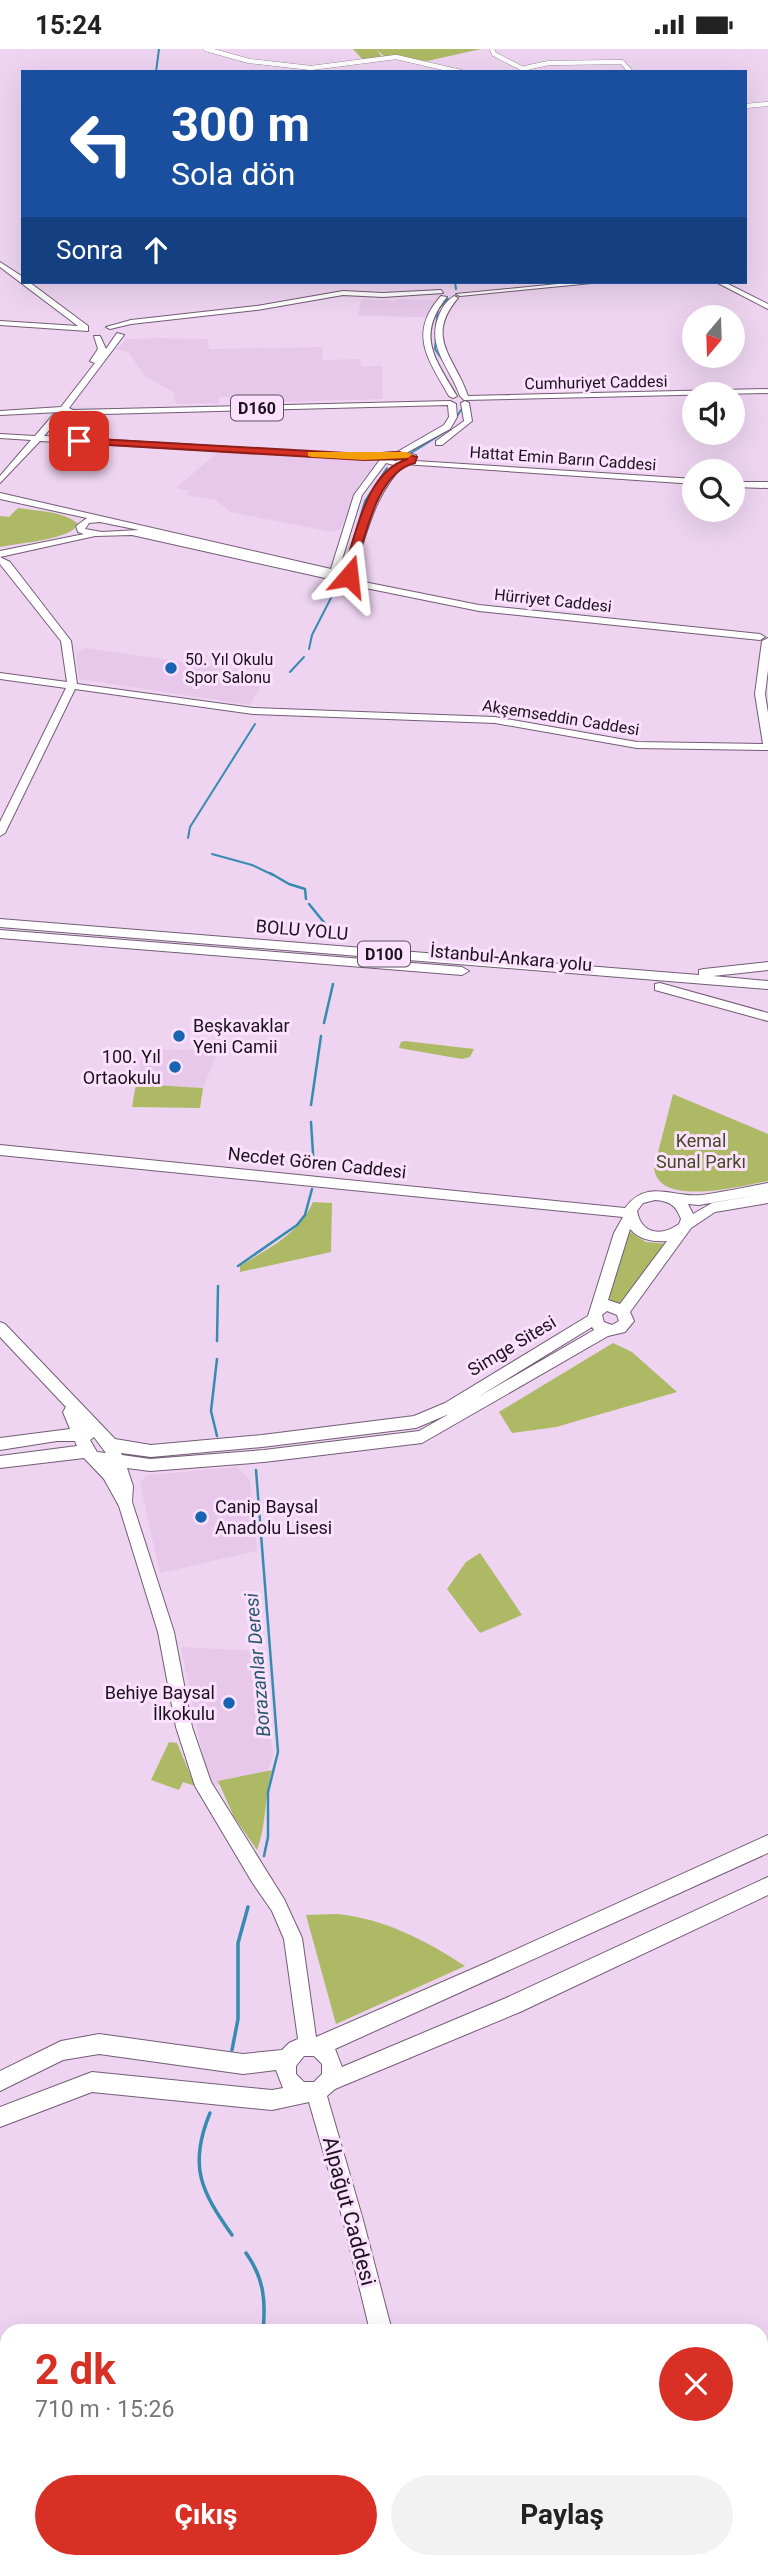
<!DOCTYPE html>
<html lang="tr">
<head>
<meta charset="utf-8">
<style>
	:root { --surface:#fff; --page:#f2f2f2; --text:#222; --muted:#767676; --accent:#d93025 }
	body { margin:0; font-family:Roboto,sans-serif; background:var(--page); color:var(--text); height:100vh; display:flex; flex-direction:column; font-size:26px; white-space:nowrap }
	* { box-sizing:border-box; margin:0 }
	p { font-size:23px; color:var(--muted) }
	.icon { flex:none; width:38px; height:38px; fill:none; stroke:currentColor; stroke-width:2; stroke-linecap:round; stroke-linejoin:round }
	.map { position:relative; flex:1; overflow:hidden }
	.panel { position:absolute; left:0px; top:2275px; width:768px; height:245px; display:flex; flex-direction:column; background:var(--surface); border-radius:21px 21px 0 0; box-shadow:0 7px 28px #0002 }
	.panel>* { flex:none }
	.guide { position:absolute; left:21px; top:21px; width:726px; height:214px; border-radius:0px; box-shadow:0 7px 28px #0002; background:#1a4fa0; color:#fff; overflow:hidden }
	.needle { width:46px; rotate:199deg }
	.buttons { position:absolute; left:682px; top:256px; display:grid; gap:14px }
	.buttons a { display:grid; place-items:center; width:63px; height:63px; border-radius:50%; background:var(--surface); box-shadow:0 7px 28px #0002; font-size:35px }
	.pin { position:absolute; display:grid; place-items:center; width:60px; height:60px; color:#fff; margin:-30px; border-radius:14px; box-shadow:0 4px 10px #0006 }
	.me { position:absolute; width:77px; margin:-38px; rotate:17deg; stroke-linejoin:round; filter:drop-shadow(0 0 5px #0008) }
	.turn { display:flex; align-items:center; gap:24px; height:147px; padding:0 35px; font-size:32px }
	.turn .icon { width:91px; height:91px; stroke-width:2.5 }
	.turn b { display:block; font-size:49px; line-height:60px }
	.then { display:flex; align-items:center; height:66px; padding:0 35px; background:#0003; gap:14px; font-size:26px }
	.round { display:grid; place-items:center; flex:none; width:74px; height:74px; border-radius:37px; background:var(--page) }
	.overview { display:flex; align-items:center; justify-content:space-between; height:119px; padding:0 35px }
	h1 { font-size:42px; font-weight:700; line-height:52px; color:var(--accent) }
	.cta { display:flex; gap:14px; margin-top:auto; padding:14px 35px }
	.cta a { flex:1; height:80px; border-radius:42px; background:var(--accent); color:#fff; font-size:28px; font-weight:700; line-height:80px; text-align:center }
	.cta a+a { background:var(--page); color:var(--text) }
	.status { display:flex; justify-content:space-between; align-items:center; height:49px; padding:0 35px; background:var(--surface); direction:ltr }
	.status svg { height:19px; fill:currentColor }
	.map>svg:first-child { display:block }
	.built { fill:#e7c8eb }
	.green { fill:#adb964 }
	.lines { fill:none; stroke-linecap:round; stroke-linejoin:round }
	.stream-far2 { stroke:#388bb0; stroke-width:2 }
	.stream-far1 { stroke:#388bb0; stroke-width:2.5 }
	.stream { stroke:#388bb0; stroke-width:3.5 }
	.minor-casing { stroke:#735c75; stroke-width:5 }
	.major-casing { stroke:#735c75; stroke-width:2 }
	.highway-casing { stroke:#735c75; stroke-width:2 }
	.minor { stroke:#fff; stroke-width:4.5 }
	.major { fill:#fff; fill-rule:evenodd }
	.highway { fill:#fff; fill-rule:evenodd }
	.route { fill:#d93025; stroke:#8d1f18; stroke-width:2 }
	.slow { fill:#f59e0b }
	.poi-dot { fill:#1863b2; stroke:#fbe1fe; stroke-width:2.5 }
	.labels { text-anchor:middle; stroke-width:6; stroke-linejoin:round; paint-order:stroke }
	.far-street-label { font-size:16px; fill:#1b121c; stroke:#fbe1fe }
	.shield { fill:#fbe1fe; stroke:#5e5060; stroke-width:2 }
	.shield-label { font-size:16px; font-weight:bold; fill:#1b121c }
	.far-poi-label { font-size:16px; fill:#1b121c; stroke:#fbe1fe; text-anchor:start }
	.street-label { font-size:18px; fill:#1b121c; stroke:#fbe1fe }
	.poi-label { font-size:18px; fill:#1b121c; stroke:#fbe1fe; text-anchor:start }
	.park-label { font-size:18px; fill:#454b21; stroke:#fbe1fe }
	.water-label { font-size:19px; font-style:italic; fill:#26576c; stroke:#fbe1fe }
	.near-street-label { font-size:21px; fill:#1b121c; stroke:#fbe1fe }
</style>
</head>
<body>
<div class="status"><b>15:24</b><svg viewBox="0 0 49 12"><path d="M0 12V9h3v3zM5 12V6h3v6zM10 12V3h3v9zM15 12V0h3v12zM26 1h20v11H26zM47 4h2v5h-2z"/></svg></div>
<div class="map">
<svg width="768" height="2520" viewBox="0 0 768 2520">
	<rect width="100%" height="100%" fill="#eed4f1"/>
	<g class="built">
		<polygon points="361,250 394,252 397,250 435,251 426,268 358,267"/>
		<polygon points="161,289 208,290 209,300 322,298 323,311 360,310 361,317 382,317 383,350 241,354 240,348 219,348 219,354 176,355 173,343 145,327 128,303 116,300 127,290"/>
		<polygon points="218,403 377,413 358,437 341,480 331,483 230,463 216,451 187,446 189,442 176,439"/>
		<polygon points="85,599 268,625 250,656 79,630 76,605"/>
		<polygon points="144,1000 218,1002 203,1039 136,1035"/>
		<polygon points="237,1418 250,1431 257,1502 160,1524 140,1434 143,1430 147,1426"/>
		<polygon points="181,1598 260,1602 273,1706 266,1726 213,1737 207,1727"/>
	</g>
	<g class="green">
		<polygon points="353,0 481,0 427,12 384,7 377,1 382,8 363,11"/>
		<path d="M18 459C36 462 65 462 78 475 71 491 18 494 0 498V467L9 468Z"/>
		<polygon points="405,992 474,1000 470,1008 462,1010 399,999 401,993"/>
		<polygon points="136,1035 203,1039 200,1059 132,1058"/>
		<path d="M673 1045 768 1085V1132C743 1136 659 1160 654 1119Z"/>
		<path d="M313 1153 332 1154 331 1203 240 1223V1217C269 1199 299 1185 313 1153Z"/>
		<polygon points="627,1181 646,1193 669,1195 621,1255 609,1251"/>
		<polygon points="613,1294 632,1303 677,1343 556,1378 512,1384 499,1363"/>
		<polygon points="480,1504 522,1566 480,1584 447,1540 466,1513"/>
		<polygon points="169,1693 177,1694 195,1737 183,1733 179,1741 151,1731"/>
		<path d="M272 1721C264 1748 267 1775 257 1801L234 1768 218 1732Z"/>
		<path d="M337 1865C385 1870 425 1891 465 1917L336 1975 306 1866Z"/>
	</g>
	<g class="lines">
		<g class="stream-far2">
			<polyline points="156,23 159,0"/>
			<polyline points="455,233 456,240"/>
			<polyline points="436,278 438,260 448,250"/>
			<polyline points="436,288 435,300 446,316"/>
			<polyline points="411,404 448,381 461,361"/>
			<polyline points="346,516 365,452 387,419"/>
			<polyline points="309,600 312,586 333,545"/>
			<polyline points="290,623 304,608"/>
			<polyline points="188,789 190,778 255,675"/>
			<polyline points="212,805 252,816 273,826"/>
		</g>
		<g class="stream-far1">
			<polyline points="270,824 289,835 305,840 306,850"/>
			<polyline points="309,855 331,882"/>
			<polyline points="324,974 333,935"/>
			<polyline points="311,1056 321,987"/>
			<polyline points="311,1073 314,1120"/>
			<polyline points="238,1217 297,1176 305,1166 312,1140"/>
			<polyline points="217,1292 218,1237"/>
			<polyline points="217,1310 211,1362 217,1387"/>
			<polyline points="256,1421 278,1703 268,1743 268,1788 264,1807"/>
		</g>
		<g class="stream">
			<polyline points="232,2001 238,1970 238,1894 248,1858"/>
			<path d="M210 2064C188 2117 201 2142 232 2186"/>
			<path d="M246 2204C264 2229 266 2252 263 2282"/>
		</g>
		<g class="minor-casing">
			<g id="minor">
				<polyline points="206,0 249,12 311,19 396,8 461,23"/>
				<polyline points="492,0 494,5 529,23"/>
				<polyline points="525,19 549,14 622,13 631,23"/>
				<polyline points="746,57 768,55"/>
			</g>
		</g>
		<g class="major-casing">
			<g id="major">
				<polygon points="0,213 23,228 23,233 29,233 88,277 88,282 0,276 0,272 78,277 0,218"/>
				<polygon points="578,233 602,233 460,247 456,245"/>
				<polygon points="716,233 724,233 768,255 768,260"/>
				<polygon points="441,241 443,244 383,248 343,246 257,261 131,275 110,280 106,278 131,271 257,257 343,242 383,244"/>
				<path d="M441 247 447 248C415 287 436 311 457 347L453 349 449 347C429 311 407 285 441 247Z"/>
				<path d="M454 247 458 249C424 289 455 308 468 347L768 340V344L464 351 460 347C451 320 427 299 438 269 441 260 446 252 454 247Z"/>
				<path d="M117 284 124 286 69 359 73 361 450 352 456 355 457 368 450 380 406 404 416 406V412L695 430V435L404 415C372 450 369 480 353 524L349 527 345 524C358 486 364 446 394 416L386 414 362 446 339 520 325 529 132 486 95 487 0 508V502L84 485 78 483 76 477 87 469 0 450V444L331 520 354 446 379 412 378 408 383 404 397 403 444 376 449 368 448 356 65 366 59 370 44 387 364 406 368 408 364 410 40 392 0 434V427L31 391 0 389V385L35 387 53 366 60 363 0 366V362L61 358 95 314 90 312 98 300 94 287H100L106 300ZM399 407 408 409 395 412 387 409ZM100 473 139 481 102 483 85 480 89 474Z"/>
				<polygon points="465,352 469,354 472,372 442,396 436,396 436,392 464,372 461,354"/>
				<polygon points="733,433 768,433 768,439 733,438"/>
				<polygon points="0,508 10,513 71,592 77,635 253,659 495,668 637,693 763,695 755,645 762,592 768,589 768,621 765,645 768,664 768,701 637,699 495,674 253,665 75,640 5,784 0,787 0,773 66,639 0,630 0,624 67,633 61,592 0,515"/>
				<polygon points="344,529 479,556 760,585 765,588 760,591 479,562 341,534 341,530"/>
				<path d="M0 1096 625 1159C647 1129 672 1149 702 1146 724 1143 746 1138 768 1134V1144L699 1156 688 1155 693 1165 712 1154 768 1144V1154L715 1163 691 1179 630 1263 634 1272 625 1283 608 1287 422 1394 264 1413 150 1422 127 1419 133 1437 132 1453 174 1583 192 1678 211 1733 284 1850 302 1889 316 1988 486 1914 768 1786V1804L335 2000 342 2018 506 1949 768 1828V1846L520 1963 335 2040 327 2047 363 2171 392 2282H370L343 2171 309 2053 272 2061 92 2043 0 2078V2058L92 2023 272 2041 283 2039 276 2021 243 2025 99 2005 63 2011 0 2042V2022L61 1992 99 1985 243 2005 282 2001 289 1994 298 1990 284 1890 272 1862 252 1833 195 1737 176 1678 158 1583 119 1457 104 1430 84 1409 0 1419V1407L77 1397 75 1392H57L0 1401V1389L70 1380 63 1363 66 1358 0 1288V1273L5 1275 115 1390 151 1396 262 1386 414 1367 445 1354 588 1267 614 1184 623 1168 0 1106ZM655 1151C669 1152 676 1156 681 1170L679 1175C661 1188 641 1185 637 1162L643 1154ZM630 1180C640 1191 653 1193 667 1192L620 1255 608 1251ZM607 1262 617 1266 619 1272 612 1276 604 1273 602 1266ZM592 1278 594 1281 478 1348ZM449 1365 419 1382 264 1401 150 1410 122 1406 121 1404 151 1408 262 1398 416 1379ZM94 1388 106 1404 97 1403 90 1391ZM304 2007H314L322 2015V2025L314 2033H304L296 2025V2017Z"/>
				<polygon points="446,2513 469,2513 472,2520 449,2520"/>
			</g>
		</g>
		<g class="highway-casing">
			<g id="highway">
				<polygon points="0,870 699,926 699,921 704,920 768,913 768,921 713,927 768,932 768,940 0,878"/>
				<polygon points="0,881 462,918 469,922 462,926 0,889"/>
				<polygon points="660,934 768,964 768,972 655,941 655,935"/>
			</g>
		</g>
		<use href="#minor" class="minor"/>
		<use href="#major" class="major"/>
		<use href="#highway" class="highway"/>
	</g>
	<path class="route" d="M79 389 364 405 399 403 417 408 415 414C376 423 365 489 354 524L355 527 349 530 343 524C356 487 365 422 408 410L364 411 76 394V390Z"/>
	<polygon class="slow" points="308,403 407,403 412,406 407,409 364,411 312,408 308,407"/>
	<g class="poi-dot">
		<circle cx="171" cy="619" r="7"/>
		<circle cx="179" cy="987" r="7"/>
		<circle cx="175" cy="1018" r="7"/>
		<circle cx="201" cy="1468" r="7"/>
		<circle cx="229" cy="1654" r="7"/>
	</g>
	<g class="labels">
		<g class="far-street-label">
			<text transform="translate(596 333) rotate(-1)" y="6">Cumhuriyet Caddesi</text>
			<text transform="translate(563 409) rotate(4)" y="6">Hattat Emin Barın Caddesi</text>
			<text transform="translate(553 551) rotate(6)" y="6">Hürriyet Caddesi</text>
			<text transform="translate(561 668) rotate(9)" y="6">Akşemseddin Caddesi</text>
		</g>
		<g class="shield">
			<rect x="231" y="346.5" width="52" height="25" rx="5"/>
			<rect x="358" y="892.5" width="52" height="25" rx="5"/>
		</g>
		<g class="shield-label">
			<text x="257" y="365">D160</text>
			<text x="384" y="911">D100</text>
		</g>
		<g class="far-poi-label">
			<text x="185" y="616">50. Yıl Okulu<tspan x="185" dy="18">Spor Salonu</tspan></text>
		</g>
		<g class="street-label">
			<text transform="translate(302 881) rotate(5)" y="6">BOLU YOLU</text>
			<text transform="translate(511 909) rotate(5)" y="6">İstanbul-Ankara yolu</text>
			<text transform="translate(317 1114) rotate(6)" y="6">Necdet Gören Caddesi</text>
			<text transform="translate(512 1297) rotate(-31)" y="6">Simge Sitesi</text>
		</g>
		<g class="poi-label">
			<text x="193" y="983">Beşkavaklar<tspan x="193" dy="21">Yeni Camii</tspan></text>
			<text x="161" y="1014" text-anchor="end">100. Yıl<tspan x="161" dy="21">Ortaokulu</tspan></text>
			<text x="215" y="1464">Canip Baysal<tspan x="215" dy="21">Anadolu Lisesi</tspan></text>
			<text x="215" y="1650" text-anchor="end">Behiye Baysal<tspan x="215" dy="21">İlkokulu</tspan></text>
		</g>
		<g class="park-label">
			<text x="701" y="1098">Kemal<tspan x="701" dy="21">Sunal Parkı</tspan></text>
		</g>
		<g class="water-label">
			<text transform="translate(257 1616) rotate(-95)" y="7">Borazanlar Deresi</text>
		</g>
		<g class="near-street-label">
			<text transform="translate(349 2162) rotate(75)" y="7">Alpağut Caddesi</text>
		</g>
	</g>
</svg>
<div class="buttons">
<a><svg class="needle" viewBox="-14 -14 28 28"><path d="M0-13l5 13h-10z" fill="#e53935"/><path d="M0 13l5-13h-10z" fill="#767676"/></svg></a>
<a><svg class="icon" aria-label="sound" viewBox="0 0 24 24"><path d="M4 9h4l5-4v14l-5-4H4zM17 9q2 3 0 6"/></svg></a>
<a><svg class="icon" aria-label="search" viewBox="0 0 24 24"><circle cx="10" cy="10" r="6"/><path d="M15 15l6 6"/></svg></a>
</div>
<div class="pin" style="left:79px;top:392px;background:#d93025"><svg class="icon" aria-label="arrive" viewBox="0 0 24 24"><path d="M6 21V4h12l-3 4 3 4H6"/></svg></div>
<svg class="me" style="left:349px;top:527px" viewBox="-20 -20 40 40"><path d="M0-17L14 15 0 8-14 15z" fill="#d93025" stroke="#fff" stroke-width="4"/></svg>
<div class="guide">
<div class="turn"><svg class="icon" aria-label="left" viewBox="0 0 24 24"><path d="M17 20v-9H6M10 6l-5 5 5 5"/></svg><div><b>300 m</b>Sola dön</div></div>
<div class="then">Sonra<svg class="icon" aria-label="ahead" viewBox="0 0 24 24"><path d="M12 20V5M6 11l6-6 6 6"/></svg></div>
</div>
<section class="panel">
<div class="overview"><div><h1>2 dk</h1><p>710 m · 15:26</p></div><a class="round" style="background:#d93025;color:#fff"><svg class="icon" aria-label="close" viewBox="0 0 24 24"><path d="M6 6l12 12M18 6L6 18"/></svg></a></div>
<div class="cta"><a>Çıkış</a><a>Paylaş</a></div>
</section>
</div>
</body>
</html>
